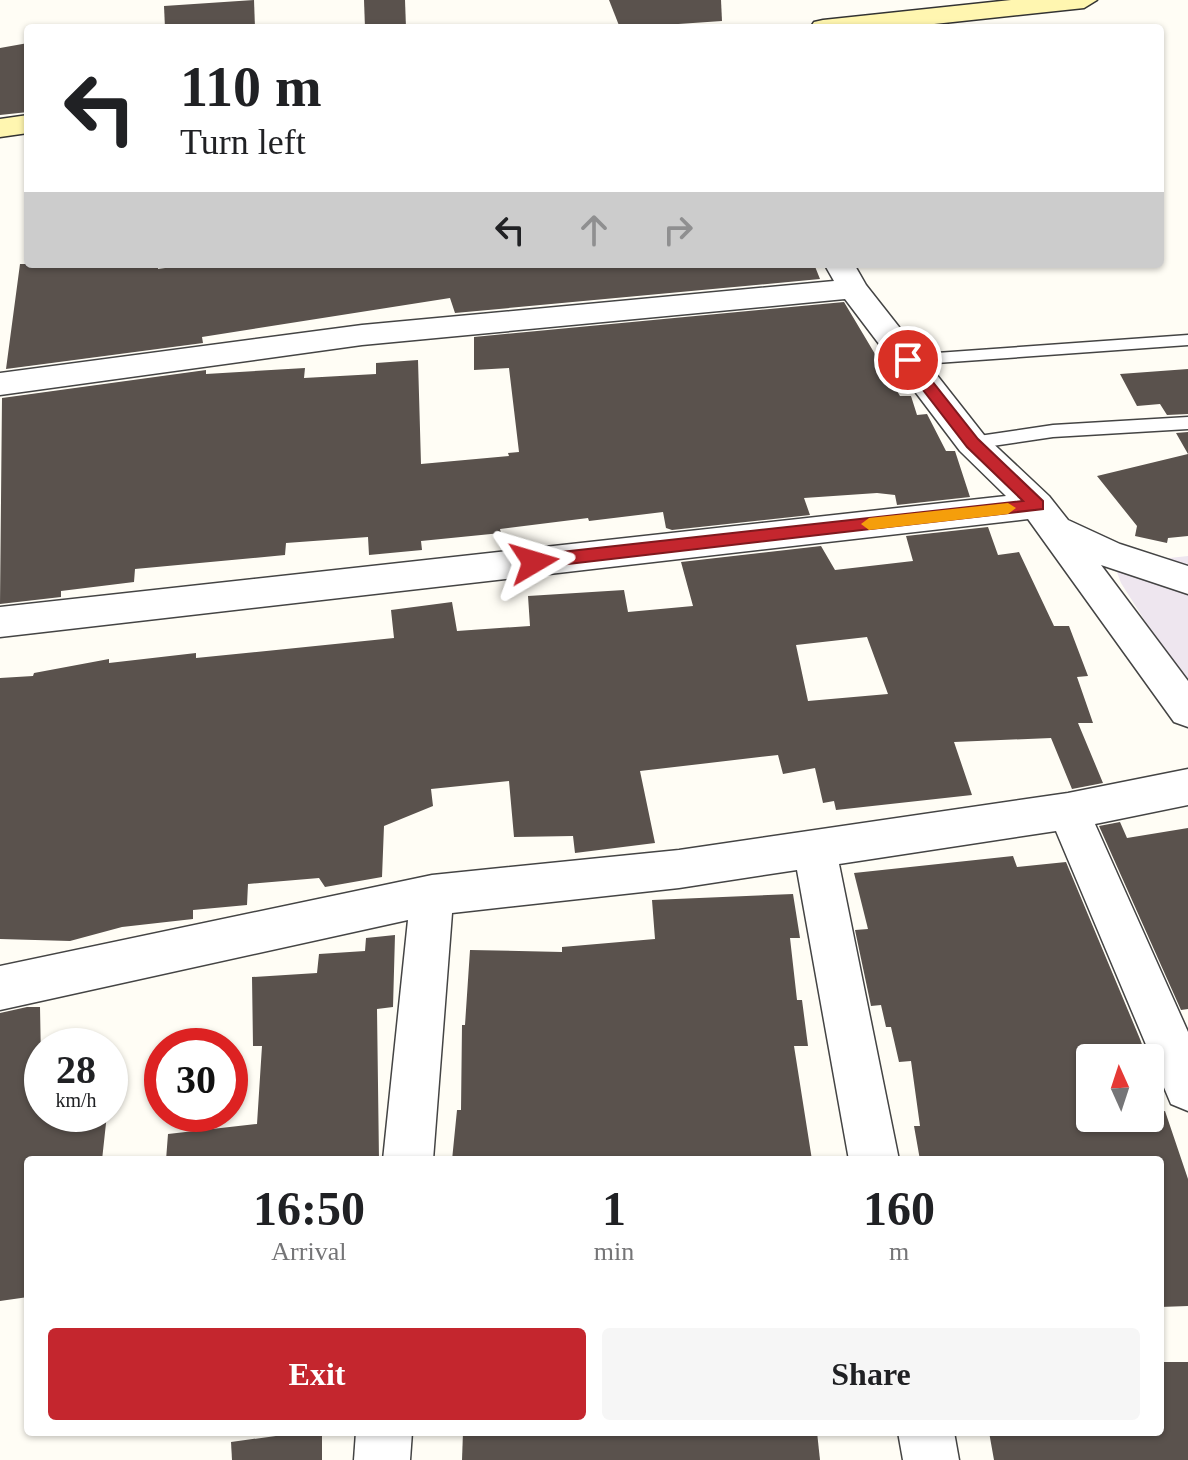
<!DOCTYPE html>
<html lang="en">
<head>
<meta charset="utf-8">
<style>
	:root { --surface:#fff; --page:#f6f6f6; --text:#202124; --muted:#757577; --accent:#c4262e }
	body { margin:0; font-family:"Times New Roman",serif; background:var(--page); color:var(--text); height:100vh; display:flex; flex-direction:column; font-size:30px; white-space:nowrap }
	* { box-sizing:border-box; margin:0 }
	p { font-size:26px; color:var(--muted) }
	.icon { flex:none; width:44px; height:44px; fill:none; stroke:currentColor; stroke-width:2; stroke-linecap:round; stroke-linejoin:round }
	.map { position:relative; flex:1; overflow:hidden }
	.panel { position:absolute; left:24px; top:1156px; width:1140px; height:280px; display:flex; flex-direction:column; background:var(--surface); border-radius:8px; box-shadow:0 2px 6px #0004 }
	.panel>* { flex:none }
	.guide { position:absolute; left:24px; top:24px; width:1140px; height:244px; border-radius:8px; box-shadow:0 2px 6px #0004; background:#fff; color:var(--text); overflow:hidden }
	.needle { width:52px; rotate:357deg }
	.tools { position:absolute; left:1076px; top:1044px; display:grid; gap:16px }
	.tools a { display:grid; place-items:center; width:88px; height:88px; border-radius:8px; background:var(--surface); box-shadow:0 2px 6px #0004; font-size:40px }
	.speed { position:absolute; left:24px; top:1028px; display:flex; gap:16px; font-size:40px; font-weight:700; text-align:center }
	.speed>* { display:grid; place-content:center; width:104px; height:104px; border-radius:50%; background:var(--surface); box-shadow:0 2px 6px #0004; line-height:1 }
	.speed small { font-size:20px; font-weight:400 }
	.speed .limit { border:12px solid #d22; background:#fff; color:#111 }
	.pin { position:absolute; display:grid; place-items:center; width:68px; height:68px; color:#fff; margin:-34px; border:4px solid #fff; border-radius:50%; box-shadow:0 2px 8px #0007 }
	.me { position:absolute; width:88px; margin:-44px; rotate:83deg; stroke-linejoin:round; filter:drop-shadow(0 0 6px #0008) }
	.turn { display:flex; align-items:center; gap:28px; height:168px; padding:0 24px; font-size:36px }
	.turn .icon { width:104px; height:104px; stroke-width:2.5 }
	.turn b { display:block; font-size:56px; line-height:68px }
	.lanes { display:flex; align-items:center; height:76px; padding:0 24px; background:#0003; justify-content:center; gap:40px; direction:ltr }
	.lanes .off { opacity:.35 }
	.eta { display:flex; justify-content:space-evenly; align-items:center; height:136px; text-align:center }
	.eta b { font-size:48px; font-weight:800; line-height:56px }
	.button { display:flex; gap:16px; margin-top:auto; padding:16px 24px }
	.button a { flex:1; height:92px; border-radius:8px; background:var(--accent); color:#fff; font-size:32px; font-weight:800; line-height:92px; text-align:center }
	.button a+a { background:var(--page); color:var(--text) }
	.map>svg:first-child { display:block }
	.industrial { fill:#eee6ef }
	.building { fill:#5a524d; fill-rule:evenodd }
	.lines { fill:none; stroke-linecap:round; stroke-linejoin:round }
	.lane-casing { stroke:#444; stroke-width:3 }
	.street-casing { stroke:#444; stroke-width:3 }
	.secondary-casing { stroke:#333; stroke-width:3 }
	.lane { fill:#fff; fill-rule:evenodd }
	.street { fill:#fff; fill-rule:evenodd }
	.secondary { fill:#fff6b0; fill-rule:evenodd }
	.route { fill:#c4262e; stroke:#7f191e; stroke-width:2 }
	.slow { fill:#f59e0b }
</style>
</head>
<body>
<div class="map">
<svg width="1188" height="1460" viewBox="0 0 1188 1460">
	<rect width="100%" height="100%" fill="#fffdf5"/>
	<polygon class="industrial" points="1109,551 1151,560 1188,556 1188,689 1121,583"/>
	<g class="building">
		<polygon points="254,0 255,28 165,28 164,6"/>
		<polygon points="364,0 405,0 406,28 365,28"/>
		<polygon points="609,0 721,0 722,21 620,28"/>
		<polygon points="28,43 28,112 0,115 0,48"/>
		<polygon points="20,264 158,264 158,269 194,264 814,264 820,279 455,313 450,298 202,337 203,343 6,369"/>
		<polygon points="844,302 900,396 911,396 917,415 927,414 946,451 955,451 970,497 897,505 895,495 877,493 804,498 810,515 672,530 666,528 663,512 589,521 588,518 500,529 501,533 421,541 422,550 369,555 368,537 286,543 285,555 135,569 134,582 61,591 61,597 0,604 2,398 206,370 206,374 305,368 304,378 376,374 376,363 418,360 421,464 509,456 508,453 519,452 509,368 474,370 474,337"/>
		<polygon points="1188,369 1188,414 1167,415 1160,404 1137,406 1120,374"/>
		<polygon points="1188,432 1188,536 1168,538 1167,543 1135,536 1137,526 1097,476 1188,454 1176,433"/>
		<path d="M988 527 998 555 1019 552 1054 626H1069L1088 676 1077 677 1093 723H1078L1103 783 1072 789 1051 738 954 742 972 795 836 810 834 801 823 803 815 768 783 774 778 755 640 771 655 843 575 853 573 836 514 837 509 781 431 789 433 806 384 826 382 877 325 887 319 878 248 884 247 905 193 910V919L122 927 70 941 0 939V678L33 676 34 673 109 659V663L196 653V658L394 638 391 610 452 602 457 631 530 626 528 596 624 590 628 612 693 606 681 562 821 546 835 570 913 561 906 536ZM867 637 888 694 808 701 796 645Z"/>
		<polygon points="1120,822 1127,838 1188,828 1188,1009 1181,1010 1099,826"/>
		<polygon points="1013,856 1017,867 1066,862 1140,1039 1147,1058 1090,1058 1090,1118 1160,1118 1160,1112 1165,1111 1188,1179 1188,1306 1160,1307 1160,1159 920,1160 914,1126 920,1126 911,1061 899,1062 891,1027 886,1027 881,1005 871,1006 855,930 868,929 854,873"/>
		<polygon points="793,894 800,938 790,938 797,1000 802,1000 808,1046 794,1046 812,1160 452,1160 457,1110 461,1110 462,1025 465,1025 470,950 562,952 562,947 655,939 652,900"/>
		<polygon points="395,935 393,1007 377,1009 379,1160 166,1160 168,1134 257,1124 262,1046 253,1046 252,977 317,973 319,954 365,951 366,938"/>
		<polygon points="27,1007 40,1007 42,1114 107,1114 102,1160 28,1160 28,1297 0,1301 0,1013"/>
		<polygon points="1160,1362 1188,1362 1188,1460 994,1460 989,1432 1160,1432"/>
		<polygon points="305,1432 322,1432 322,1460 232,1460 231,1442"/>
		<polygon points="463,1432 817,1432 820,1460 462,1460"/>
	</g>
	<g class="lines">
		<g class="lane-casing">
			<g id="lane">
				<polygon points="1188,335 1188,345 908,365 900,360 908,355"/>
				<polygon points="1188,417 1188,429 1053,437 972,449 964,443 972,437 1053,425"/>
			</g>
		</g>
		<g class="street-casing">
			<g id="street">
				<polygon points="828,264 854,264 866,285 984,435 1049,496 1068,520 1120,544 1188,566 1188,594 1101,565 1188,681 1188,727 1174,722 1028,519 0,637 0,607 1006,496 960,451 845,299 362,345 0,395 0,373 362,325 834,281 826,267"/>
				<polygon points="1188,769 1188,805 1095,824 1188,1032 1188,1111 1171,1104 1056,831 839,864 899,1160 849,1160 797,870 679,888 452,913 433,1160 383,1160 408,920 0,1010 0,966 432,875 679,850 1068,793"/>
				<polygon points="356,1432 412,1432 410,1460 354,1460"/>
				<polygon points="898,1432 954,1432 959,1460 903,1460"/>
			</g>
		</g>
		<g class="secondary-casing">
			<g id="secondary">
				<polygon points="1011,0 1097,0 1084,8 897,28 810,28 814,22 823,20"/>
				<polygon points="28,115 28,133 0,137 0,119"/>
			</g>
		</g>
		<use href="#lane" class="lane"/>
		<use href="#street" class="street"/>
		<use href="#secondary" class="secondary"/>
	</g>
	<polygon class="route" points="903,357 913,357 978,439 1043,501 1043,509 534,568 526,562 534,555 1023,501 967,447 903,364"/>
	<polygon class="slow" points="1008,503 1016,508 1008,514 869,530 861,524 869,518"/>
</svg>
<div class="tools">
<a><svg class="needle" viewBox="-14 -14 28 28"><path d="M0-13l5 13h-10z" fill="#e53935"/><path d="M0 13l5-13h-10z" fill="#757577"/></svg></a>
</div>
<div class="speed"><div>28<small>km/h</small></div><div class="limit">30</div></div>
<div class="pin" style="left:908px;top:360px;background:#d93025"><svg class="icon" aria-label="arrive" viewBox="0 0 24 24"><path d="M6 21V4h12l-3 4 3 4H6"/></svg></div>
<svg class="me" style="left:534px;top:562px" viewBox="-20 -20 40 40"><path d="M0-17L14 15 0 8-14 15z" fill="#c4262e" stroke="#fff" stroke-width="4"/></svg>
<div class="guide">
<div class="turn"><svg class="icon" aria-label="left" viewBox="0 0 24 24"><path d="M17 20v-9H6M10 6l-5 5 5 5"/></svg><div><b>110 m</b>Turn left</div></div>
<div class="lanes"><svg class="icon" aria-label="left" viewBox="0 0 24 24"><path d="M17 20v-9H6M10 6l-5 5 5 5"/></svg><svg class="icon off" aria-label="ahead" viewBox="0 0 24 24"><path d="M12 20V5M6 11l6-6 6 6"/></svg><svg class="icon off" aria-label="right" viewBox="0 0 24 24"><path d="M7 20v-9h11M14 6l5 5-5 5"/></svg></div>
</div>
<section class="panel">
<div class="eta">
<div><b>16:50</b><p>Arrival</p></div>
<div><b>1</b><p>min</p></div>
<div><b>160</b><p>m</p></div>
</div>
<div class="button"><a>Exit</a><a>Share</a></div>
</section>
</div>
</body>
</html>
